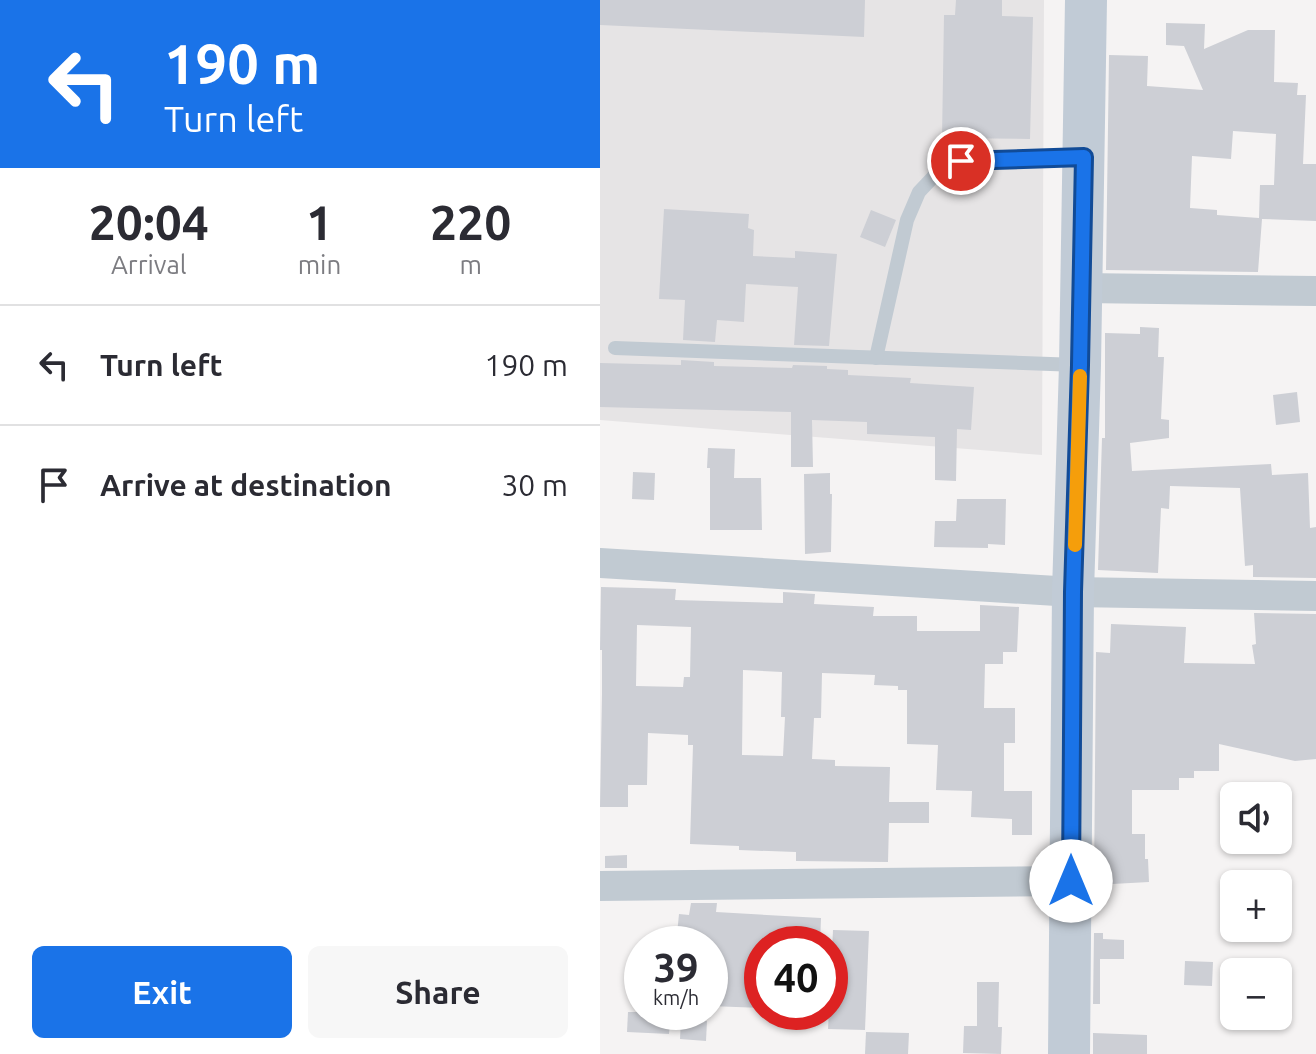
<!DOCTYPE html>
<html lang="en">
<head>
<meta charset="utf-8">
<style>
	:root { --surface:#fff; --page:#f7f7f7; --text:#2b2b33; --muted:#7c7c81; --line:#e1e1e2; --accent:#1a73e8 }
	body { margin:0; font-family:Ubuntu,sans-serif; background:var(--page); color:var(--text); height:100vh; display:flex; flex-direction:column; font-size:30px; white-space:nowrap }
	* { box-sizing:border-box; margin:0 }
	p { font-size:26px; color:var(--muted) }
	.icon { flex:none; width:44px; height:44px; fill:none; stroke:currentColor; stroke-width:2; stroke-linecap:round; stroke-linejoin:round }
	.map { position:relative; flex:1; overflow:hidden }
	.details { display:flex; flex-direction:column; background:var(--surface); width:600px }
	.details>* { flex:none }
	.guide { background:#1a73e8; color:#fff; overflow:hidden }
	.controls { position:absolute; left:620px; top:782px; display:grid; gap:16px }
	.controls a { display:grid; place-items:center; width:72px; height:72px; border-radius:12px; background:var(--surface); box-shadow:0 2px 6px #0004; font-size:40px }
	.speed { position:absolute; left:24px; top:926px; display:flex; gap:16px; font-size:40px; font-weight:700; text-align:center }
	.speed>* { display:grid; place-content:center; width:104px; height:104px; border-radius:50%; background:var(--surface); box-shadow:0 2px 6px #0004; line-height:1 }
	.speed small { font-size:20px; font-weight:400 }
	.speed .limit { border:12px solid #d22; background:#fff; color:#111 }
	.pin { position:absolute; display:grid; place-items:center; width:68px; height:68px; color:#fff; margin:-34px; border:4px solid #fff; border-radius:50%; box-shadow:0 2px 8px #0007 }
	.me { position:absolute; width:88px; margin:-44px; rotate:0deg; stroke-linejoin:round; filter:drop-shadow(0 0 6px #0008) }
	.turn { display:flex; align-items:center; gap:28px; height:168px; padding:0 32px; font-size:36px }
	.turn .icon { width:104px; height:104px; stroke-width:2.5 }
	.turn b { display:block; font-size:56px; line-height:68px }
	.eta { display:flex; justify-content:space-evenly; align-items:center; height:136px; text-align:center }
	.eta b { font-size:48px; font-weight:700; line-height:56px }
	.primary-button { display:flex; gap:16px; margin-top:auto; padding:16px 32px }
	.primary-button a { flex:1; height:92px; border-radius:12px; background:var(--accent); color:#fff; font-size:32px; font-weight:700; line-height:92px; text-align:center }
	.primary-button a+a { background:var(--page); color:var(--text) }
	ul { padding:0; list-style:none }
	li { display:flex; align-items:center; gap:24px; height:120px; padding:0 32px; border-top:2px solid var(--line) }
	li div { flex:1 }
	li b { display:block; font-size:30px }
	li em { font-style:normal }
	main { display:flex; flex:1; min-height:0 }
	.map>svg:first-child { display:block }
	.education { fill:#e6e4e5 }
	.building { fill:#cdcfd5; fill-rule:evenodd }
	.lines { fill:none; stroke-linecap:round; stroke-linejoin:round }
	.lane { stroke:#c1cad2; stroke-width:14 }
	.street { stroke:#c1cad2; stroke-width:30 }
	.secondary { stroke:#c1cbd6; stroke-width:42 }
	.route-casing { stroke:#114b97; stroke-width:20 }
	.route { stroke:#1a73e8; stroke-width:14 }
	.slow { stroke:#f59e0b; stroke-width:14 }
</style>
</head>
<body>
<main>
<section class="details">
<div class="guide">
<div class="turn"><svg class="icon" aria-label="left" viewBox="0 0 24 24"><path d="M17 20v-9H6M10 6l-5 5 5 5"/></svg><div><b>190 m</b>Turn left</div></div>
</div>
<div class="eta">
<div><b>20:04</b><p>Arrival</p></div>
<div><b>1</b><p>min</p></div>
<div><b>220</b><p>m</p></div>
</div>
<ul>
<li><svg class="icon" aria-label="left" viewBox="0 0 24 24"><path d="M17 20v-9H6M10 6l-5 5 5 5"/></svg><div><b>Turn left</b></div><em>190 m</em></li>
<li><svg class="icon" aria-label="arrive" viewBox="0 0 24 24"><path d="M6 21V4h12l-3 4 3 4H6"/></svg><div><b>Arrive at destination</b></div><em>30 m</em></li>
</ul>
<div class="primary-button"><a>Exit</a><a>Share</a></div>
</section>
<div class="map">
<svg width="716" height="1054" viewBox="0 0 716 1054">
	<rect width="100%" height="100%" fill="#f5f3f3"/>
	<polygon class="education" points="0,0 444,0 442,455 0,420"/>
	<g class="building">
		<polygon points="0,0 265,0 264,37 0,25"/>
		<polygon points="356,0 402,0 402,16 433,17 430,139 342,138 344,15 355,15"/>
		<path d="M566 23 605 24 604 49 648 30H675L674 82 698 83 697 95H706L703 164H716V221L662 219 658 272 506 270 509 55 548 56 547 86 603 90 584 46 566 45ZM633 131 676 134 674 185H660L659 218 617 215V210L590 208 592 156 631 159Z"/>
		<polygon points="64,209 149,214 148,228 154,230 153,256 195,258 195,251 237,254 229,346 194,345 198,287 146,284 144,322 117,320 115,342 83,340 85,300 59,299"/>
		<polygon points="271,210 296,220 285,247 260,237"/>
		<polygon points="540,327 559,328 558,357 564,357 561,419 569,420 569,438 530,443 532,471 671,464 672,475 708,473 710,528 716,527 716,578 653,577 653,565 645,566 640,488 570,486 569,509 561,508 558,573 498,570 502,438 505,438 505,333 540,334"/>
		<polygon points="81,360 114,362 114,366 192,368 193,365 227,366 227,369 248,370 248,375 311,378 310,383 374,387 371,430 357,429 356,481 335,480 335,437 267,434 267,422 212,420 213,467 191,467 191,412 0,407 0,363 81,365"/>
		<polygon points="697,392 700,422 676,425 673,395"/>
		<polygon points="108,448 135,449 134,478 161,478 162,530 110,530 110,468 107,468"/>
		<polygon points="33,472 55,473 54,500 32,499"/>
		<polygon points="230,473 230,494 232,494 231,552 205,554 204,474"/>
		<polygon points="357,499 406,499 405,545 388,544 388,548 334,547 335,521 356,521"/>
		<path d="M1 587 76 589 75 600 183 603V592L215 594 214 604 274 607 273 616H317V631H380V605L419 607 417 652H403V664H385L384 708H415V743H404V791H432V835H412V819L371 817 372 791 336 790 338 745 307 744V690H298V686L274 685 275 675 222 673 221 718H214L212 759 235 760V766L290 767 289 802H329V823H289L288 862 196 861V852L139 850V846L90 844 93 745H88V735L48 733 47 785H28V807H0L2 694V650H0ZM37 625 91 627 90 677H84L83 687 36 686ZM143 670 182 672 181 717H185L183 756 142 755Z"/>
		<polygon points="654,613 716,614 716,759 695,761 619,744 619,771 594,771 594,778 579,778 579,790 532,790 532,834 545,834 545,859 548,859 549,882 494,885 496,652 510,653 511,624 586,627 584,663 655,664 652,645 656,644"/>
		<polygon points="27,855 27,868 5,868 5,856"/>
		<polygon points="91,903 117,903 116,912 221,918 220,944 162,944 162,1008 110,1006 110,944 76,944 79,914 89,915"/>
		<polygon points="233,930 269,931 265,1030 228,1029"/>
		<polygon points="494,933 503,933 503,939 524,940 524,959 500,959 500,1004 493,1004"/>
		<polygon points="585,961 613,962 612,986 584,985"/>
		<polygon points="377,982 399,982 398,1027 402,1027 401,1054 363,1053 364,1026 377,1026"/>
		<polygon points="28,1012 71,1012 69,1034 27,1032"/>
		<polygon points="81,1019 107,1021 106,1041 80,1039"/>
		<polygon points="266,1032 309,1033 308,1054 265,1054"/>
		<polygon points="493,1033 547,1035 547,1054 493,1054"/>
	</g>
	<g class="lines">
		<g class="lane">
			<polyline points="15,348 478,365"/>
			<polyline points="276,358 307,220 319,192 337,173 361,161 479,158"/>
		</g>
		<g class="street">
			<polyline points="482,288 716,291"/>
			<polyline points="0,563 473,592 716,596"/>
			<polyline points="0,886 471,881"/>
		</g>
		<polyline class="secondary" points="469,1054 473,592 480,365 486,0"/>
	</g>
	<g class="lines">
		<g class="route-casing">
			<polyline id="route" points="361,161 484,157 480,365 473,592 471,881"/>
		</g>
		<use href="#route" class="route"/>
		<polyline class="slow" points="475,545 480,376"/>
	</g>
</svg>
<div class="controls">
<a><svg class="icon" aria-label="sound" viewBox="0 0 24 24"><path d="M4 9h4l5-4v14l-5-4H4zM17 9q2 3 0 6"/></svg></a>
<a>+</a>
<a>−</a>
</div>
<div class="speed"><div>39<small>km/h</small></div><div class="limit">40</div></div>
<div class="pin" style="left:361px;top:161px;background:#d93025"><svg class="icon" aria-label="arrive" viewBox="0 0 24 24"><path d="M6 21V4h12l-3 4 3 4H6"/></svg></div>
<svg class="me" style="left:471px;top:881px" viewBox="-20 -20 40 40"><circle r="19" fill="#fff"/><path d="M0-13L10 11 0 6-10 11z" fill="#1a73e8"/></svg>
</div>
</main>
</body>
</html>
